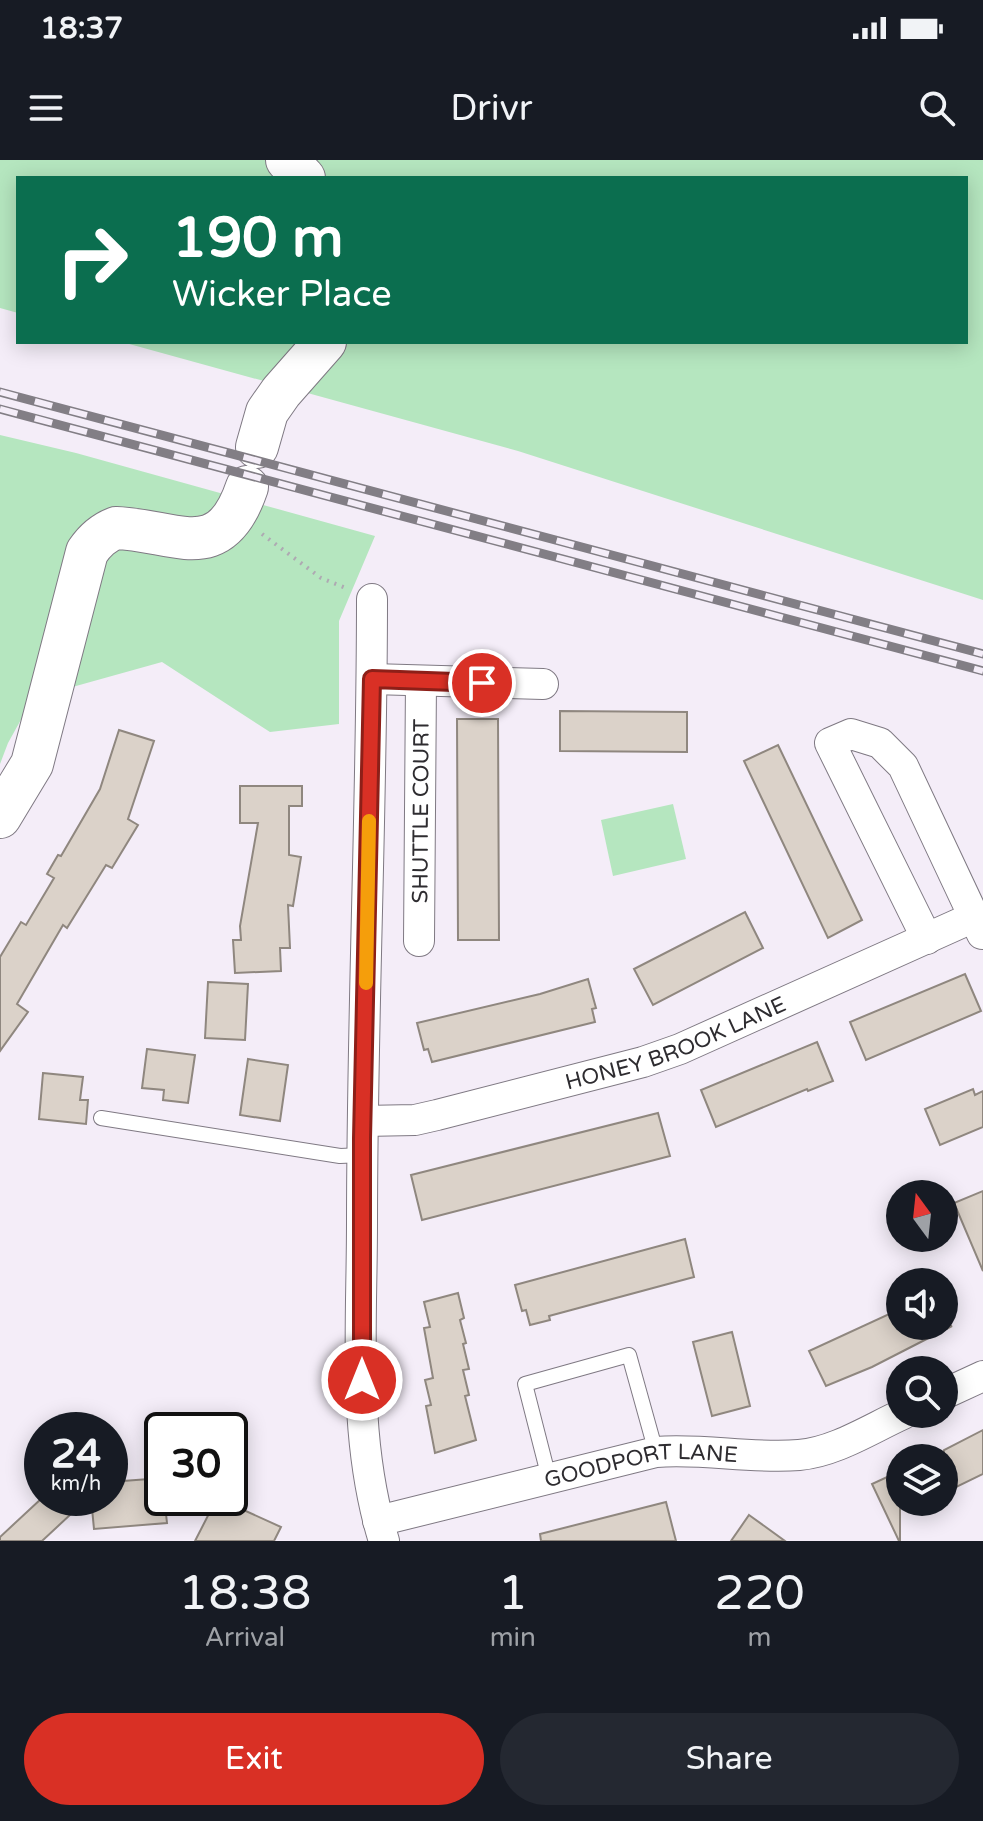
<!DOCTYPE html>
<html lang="en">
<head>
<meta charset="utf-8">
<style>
	:root { --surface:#171b24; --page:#242831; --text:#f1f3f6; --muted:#9ea1a6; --accent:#d93025 }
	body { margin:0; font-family:"Varela Round",sans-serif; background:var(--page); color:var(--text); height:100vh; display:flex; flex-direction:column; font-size:30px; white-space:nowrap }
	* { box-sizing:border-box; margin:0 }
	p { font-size:26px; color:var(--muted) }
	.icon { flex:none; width:44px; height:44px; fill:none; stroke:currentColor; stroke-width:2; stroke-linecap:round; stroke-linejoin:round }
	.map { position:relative; height:1381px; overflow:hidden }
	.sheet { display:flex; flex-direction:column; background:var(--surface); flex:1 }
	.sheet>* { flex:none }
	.guide { position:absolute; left:16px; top:16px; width:952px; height:168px; border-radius:0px; box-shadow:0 4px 20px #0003; background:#0b6e4f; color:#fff; overflow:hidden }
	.needle { width:52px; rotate:345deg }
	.tools { position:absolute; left:886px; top:1020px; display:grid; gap:16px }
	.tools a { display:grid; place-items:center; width:72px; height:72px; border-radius:50%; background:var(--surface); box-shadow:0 4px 20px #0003; font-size:40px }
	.speed { position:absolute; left:24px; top:1252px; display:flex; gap:16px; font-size:40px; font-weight:700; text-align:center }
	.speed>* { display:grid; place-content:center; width:104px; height:104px; border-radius:50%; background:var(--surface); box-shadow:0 4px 20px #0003; line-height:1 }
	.speed small { font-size:20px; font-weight:400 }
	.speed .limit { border:4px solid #111; border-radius:12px; background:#fff; color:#111 }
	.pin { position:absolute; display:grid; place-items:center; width:68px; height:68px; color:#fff; margin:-34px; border:4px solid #fff; border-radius:50%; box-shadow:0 2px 8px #0007 }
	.me { position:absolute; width:88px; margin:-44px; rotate:0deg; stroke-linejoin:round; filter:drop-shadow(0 0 6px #0008) }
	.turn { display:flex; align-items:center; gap:28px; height:168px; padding:0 24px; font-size:36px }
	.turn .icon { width:104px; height:104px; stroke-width:2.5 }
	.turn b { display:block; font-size:56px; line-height:68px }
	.eta { display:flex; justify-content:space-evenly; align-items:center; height:136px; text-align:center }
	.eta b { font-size:48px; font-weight:600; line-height:56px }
	.cta { display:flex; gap:16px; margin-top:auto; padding:16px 24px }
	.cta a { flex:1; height:92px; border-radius:48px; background:var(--accent); color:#fff; font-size:32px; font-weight:600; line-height:92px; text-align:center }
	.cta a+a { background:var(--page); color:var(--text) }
	.status { display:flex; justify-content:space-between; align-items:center; height:56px; padding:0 40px; background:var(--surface); direction:ltr }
	.status svg { height:22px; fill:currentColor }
	header { display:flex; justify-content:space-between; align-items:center; height:104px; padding:0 24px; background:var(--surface); font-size:36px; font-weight:600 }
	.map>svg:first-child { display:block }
	.green { fill:#b5e6bf }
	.building { fill:#dbd2c9; stroke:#8f877f; stroke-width:2 }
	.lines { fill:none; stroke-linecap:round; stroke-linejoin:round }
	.lane-casing { stroke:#7f7983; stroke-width:16 }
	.street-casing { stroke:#7f7983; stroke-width:32 }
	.secondary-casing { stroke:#7f7983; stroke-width:44 }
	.path { stroke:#aea9b2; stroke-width:4; stroke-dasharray:2 6; stroke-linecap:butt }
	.lane { stroke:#fff; stroke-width:14 }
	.street { stroke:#fff; stroke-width:30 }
	.secondary { stroke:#fff; stroke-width:42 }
	.rail-casing { stroke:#827e85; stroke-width:9 }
	.rail { stroke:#f4edf8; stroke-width:6; stroke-dasharray:18; stroke-linecap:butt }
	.route-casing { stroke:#8d1f18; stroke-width:20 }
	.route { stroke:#d93025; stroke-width:14 }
	.slow { stroke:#f59e0b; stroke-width:14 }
	.labels { text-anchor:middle; stroke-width:7; stroke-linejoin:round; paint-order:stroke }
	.street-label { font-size:22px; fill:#2e2c30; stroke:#f4edf8 }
</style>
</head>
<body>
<div class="status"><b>18:37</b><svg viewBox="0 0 49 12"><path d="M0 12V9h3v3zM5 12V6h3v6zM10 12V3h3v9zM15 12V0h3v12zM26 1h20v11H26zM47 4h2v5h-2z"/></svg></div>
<header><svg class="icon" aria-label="menu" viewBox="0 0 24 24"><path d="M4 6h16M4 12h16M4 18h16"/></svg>Drivr<svg class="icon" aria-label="search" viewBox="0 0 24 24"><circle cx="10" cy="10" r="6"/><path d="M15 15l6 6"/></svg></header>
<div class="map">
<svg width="983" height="1381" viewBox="0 0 983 1381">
	<rect width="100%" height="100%" fill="#f4edf8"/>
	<g class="green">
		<polygon points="0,0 983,0 983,440 518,291 122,182 966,182 966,18 18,18 18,153 0,148"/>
		<polygon points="0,275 76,293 375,376 339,461 339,564 270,572 162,502 33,538 8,583 0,604"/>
		<polygon points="673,644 686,699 613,716 601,660"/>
	</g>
	<g class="building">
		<polygon points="560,551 687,552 687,592 560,591"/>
		<polygon points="457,559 498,559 499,780 458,780"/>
		<polygon points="119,570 154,581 128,659 138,665 112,708 106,705 67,768 63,765 17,844 28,852 0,891 0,797 21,762 26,765 54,718 47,714 58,695 61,696 100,629"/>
		<polygon points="778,585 862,760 828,778 744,601"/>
		<polygon points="240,626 302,626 302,646 289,646 289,695 301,697 293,746 288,745 290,788 280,788 281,811 235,813 233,780 241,780 240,766 258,663 240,663"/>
		<polygon points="745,752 763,788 653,845 634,809"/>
		<polygon points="965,814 981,851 866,900 850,862"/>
		<polygon points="588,819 596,848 592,849 595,862 432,902 428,889 424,890 417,863 540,834"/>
		<polygon points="208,822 248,824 245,880 205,878"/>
		<polygon points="817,882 833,921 808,931 807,929 716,967 701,930"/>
		<polygon points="147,889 195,895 188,943 163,940 164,930 142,928"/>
		<polygon points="248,899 288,905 280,961 240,955"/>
		<polygon points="43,913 83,917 80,940 88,940 86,964 39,959"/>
		<polygon points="973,929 975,935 983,931 983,967 940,985 925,949"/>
		<polygon points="658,953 670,996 422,1060 411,1015"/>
		<polygon points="983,1031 983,1111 954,1043"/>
		<polygon points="685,1079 694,1117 549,1156 550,1160 530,1165 526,1150 522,1151 515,1125"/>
		<polygon points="458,1133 464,1158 460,1160 466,1183 463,1184 469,1209 463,1210 469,1235 465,1236 476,1280 435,1293 426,1246 431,1245 425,1220 433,1218 424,1168 430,1167 424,1142"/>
		<polygon points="900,1149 900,1166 952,1166 872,1207 826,1226 809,1191"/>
		<polygon points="732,1172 750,1246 712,1256 693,1182"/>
		<polygon points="983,1270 983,1314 944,1333 944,1290"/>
		<polygon points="900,1311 900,1381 899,1381 872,1324"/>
		<polygon points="162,1318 167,1363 94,1369 91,1338 110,1338 110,1322"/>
		<polygon points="42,1338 56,1338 71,1354 42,1381 0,1381 0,1377"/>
		<polygon points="217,1338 281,1367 274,1381 195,1381"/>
		<polygon points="666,1342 676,1381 541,1381 540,1374"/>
		<polygon points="749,1355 785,1381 731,1381"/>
	</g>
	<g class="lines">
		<g class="lane-casing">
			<g id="lane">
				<polyline points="101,958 340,996 362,995"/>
				<polyline points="549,1318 525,1224 629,1195 656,1292"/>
			</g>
		</g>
		<g class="street-casing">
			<g id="street">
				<path d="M372 439C372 647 362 855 362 1063 362 1169 352 1278 384 1381"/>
				<polyline points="372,519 543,524"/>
				<polyline points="927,779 830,583 851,574 880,583 903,606 982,774"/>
				<path id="s1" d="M419 781 421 521"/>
				<path id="s2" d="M363 961 415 960 437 955 643 902 680 889 974 757"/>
				<polyline points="944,1234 983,1216"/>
				<path id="s3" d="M378 1361 656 1292C703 1288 751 1299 799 1295 835 1292 870 1269 903 1254"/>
			</g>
		</g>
		<g class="secondary-casing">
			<g id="secondary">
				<polyline points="287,0 304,18"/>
				<polyline points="257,287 267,252 281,232 325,182"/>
				<path d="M0 657 32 604 87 392C95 380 103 373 116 368 176 370 220 407 247 327"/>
			</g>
		</g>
		<polyline class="path" points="262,374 321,418 348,429"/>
		<use href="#lane" class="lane"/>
		<use href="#street" class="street"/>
		<use href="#secondary" class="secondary"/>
		<g class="rail-casing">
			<g id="rail">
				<polyline points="0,232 983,494"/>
				<polyline points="0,249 983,511"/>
			</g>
		</g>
		<use href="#rail" class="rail"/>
	</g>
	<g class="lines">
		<g class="route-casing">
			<polyline id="route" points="362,1220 362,978 372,519 482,523"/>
		</g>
		<use href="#route" class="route"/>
		<polyline class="slow" points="366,823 369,661"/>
	</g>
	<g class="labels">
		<g class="street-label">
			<text dy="8" stroke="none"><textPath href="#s1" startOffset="130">SHUTTLE COURT</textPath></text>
			<text dy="8" stroke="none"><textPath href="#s2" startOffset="324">HONEY BROOK LANE</textPath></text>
			<text dy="8" stroke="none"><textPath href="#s3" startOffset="270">GOODPORT LANE</textPath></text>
		</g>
	</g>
</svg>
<div class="tools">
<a><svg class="needle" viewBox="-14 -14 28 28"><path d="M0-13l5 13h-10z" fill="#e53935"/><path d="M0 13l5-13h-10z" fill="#9ea1a6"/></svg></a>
<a><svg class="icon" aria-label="sound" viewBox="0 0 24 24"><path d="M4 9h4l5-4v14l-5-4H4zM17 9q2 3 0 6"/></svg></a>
<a><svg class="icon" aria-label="search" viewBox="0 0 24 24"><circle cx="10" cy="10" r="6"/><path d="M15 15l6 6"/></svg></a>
<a><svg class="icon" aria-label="layers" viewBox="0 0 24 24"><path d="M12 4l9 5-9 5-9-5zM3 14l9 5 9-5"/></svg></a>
</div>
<div class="speed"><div>24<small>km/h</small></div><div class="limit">30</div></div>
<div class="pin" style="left:482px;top:523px;background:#d93025"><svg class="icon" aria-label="arrive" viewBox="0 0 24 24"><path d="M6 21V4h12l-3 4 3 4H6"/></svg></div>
<svg class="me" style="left:362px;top:1220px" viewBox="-20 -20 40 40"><circle r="17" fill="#d93025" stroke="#fff" stroke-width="3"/><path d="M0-11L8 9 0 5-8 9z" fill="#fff"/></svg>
<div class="guide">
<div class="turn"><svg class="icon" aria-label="right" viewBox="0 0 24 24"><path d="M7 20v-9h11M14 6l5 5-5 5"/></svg><div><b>190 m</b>Wicker Place</div></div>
</div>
</div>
<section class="sheet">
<div class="eta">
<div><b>18:38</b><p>Arrival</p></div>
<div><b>1</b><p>min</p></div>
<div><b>220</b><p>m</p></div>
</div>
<div class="cta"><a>Exit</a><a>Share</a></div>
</section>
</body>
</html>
